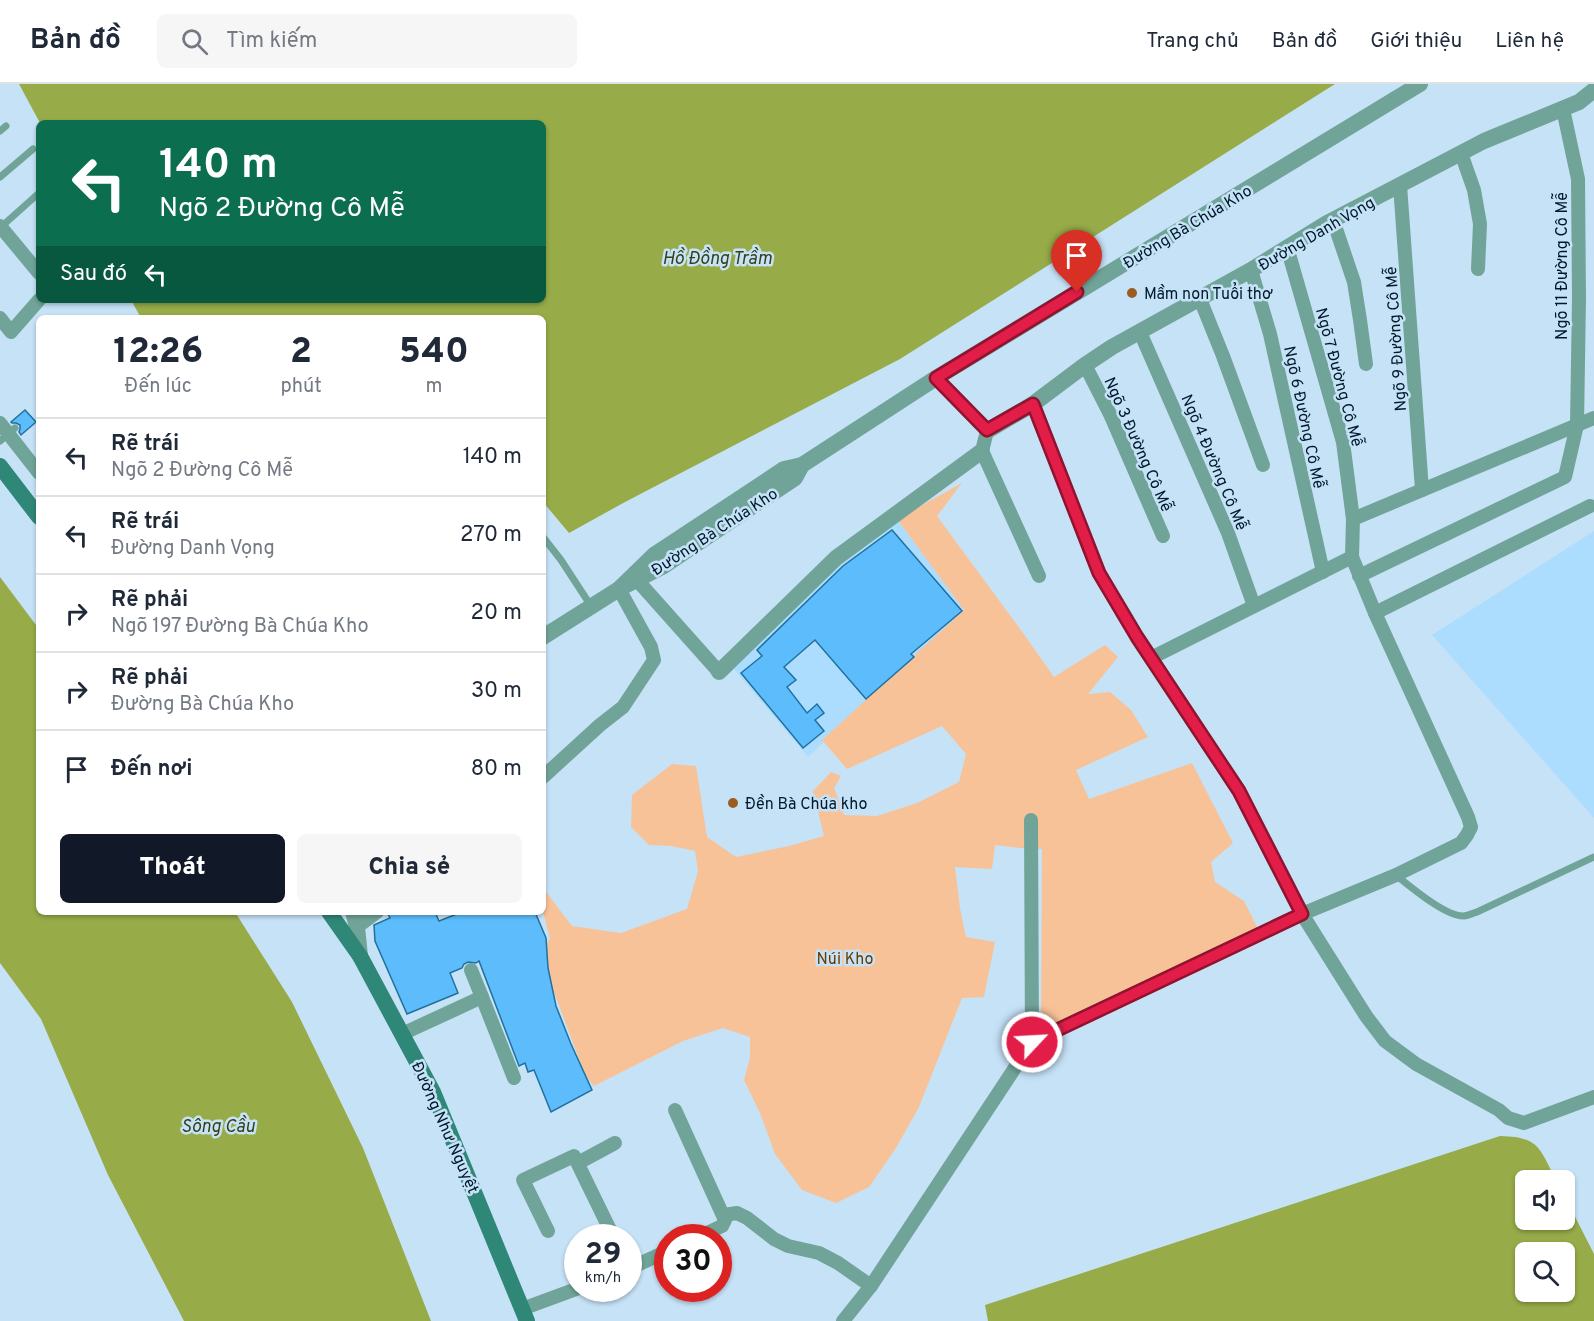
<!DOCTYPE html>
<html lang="vi">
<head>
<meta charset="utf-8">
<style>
	:root { --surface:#fff; --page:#f6f6f7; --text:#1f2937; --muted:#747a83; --line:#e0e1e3; --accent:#111827 }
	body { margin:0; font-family:Overpass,sans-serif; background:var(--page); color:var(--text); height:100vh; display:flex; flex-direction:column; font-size:22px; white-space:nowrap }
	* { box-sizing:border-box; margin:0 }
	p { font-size:20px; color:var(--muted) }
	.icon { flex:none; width:33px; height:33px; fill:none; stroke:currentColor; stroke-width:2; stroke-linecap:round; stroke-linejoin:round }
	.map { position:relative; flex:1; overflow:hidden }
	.details { position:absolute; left:36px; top:231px; width:510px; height:600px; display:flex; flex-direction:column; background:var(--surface); border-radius:9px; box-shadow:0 2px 4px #0004 }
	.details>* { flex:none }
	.guide { position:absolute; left:36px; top:36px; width:510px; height:183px; border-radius:9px; box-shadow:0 2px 4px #0004; background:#0b6e4f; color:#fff; overflow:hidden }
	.tools { position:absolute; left:1515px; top:1086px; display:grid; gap:12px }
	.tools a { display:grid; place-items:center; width:60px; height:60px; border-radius:9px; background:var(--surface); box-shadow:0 2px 4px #0004; font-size:30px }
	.speed { position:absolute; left:564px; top:1140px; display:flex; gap:12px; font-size:30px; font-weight:700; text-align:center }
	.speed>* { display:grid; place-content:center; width:78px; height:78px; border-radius:50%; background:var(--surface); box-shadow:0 2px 4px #0004; line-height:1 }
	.speed small { font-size:15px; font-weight:400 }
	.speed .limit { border:9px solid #d22; background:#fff; color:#111 }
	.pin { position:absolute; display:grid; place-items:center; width:51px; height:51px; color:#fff; margin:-62px -26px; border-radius:50% 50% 50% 0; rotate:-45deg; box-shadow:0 0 6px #0007 }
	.pin .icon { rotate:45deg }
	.me { position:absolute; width:66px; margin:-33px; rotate:65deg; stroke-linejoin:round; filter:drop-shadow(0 0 4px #0008) }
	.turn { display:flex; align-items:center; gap:21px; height:126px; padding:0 24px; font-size:27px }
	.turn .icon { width:78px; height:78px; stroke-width:2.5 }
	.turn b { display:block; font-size:42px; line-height:51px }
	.then { display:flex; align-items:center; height:57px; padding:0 24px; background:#0003; gap:12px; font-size:22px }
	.eta { display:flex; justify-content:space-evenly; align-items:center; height:102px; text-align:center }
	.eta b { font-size:36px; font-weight:800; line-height:42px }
	.button { display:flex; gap:12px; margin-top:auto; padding:12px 24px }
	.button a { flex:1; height:69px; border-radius:9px; background:var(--accent); color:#fff; font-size:24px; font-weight:800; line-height:69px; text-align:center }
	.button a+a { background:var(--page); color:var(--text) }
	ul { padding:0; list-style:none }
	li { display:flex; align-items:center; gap:18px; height:78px; padding:0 24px; border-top:2px solid var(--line) }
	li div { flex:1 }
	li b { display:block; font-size:22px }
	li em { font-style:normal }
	header { display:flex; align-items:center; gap:36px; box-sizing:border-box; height:84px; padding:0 30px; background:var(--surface); border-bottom:2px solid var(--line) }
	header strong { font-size:28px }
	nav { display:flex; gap:33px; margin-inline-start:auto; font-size:21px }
	.search { width:420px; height:54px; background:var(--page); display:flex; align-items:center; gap:15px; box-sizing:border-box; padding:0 21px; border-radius:9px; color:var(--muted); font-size:22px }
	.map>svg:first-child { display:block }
	.built { fill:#adddfe }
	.green { fill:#f8c298 }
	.water { fill:#97ab48; fill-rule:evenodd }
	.building { fill:#5dbdfc; stroke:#21709e; stroke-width:1.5 }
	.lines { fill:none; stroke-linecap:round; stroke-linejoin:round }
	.service { stroke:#71a499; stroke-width:7 }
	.minor { stroke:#71a499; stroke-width:14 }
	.tertiary { stroke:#71a499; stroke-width:16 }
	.secondary { stroke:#2f8778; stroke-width:16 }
	.service-bridge { stroke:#71a499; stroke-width:7 }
	.route-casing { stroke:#92132f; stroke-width:15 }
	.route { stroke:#e11d48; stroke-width:10 }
	.poi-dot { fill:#9a5c22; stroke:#c6e2f7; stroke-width:2 }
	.labels { text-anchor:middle; stroke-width:5; stroke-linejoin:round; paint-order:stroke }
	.street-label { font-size:16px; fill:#001a2c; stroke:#c6e2f7 }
	.poi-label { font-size:16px; fill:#001a2c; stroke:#c6e2f7; text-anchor:start }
	.park-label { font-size:16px; fill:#6b3900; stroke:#c6e2f7 }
	.water-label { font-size:18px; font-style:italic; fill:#373f16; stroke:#c6e2f7 }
</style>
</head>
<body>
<header>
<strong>Bản đồ</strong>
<div class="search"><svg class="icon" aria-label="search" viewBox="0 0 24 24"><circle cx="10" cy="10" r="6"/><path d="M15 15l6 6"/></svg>Tìm kiếm</div>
<nav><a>Trang chủ</a><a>Bản đồ</a><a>Giới thiệu</a><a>Liên hệ</a></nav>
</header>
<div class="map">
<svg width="1594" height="1237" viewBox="0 0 1594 1237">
	<rect width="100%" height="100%" fill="#c6e2f7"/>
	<g class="built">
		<polygon points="897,435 964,526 808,673 734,585 829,483"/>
		<polygon points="1594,447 1594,734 1432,551"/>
	</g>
	<polygon class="green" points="962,399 937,432 1023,549 1054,593 1105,561 1118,573 1088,610 1110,608 1131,626 1148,653 1076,686 1089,715 1192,679 1233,759 1211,778 1215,798 1244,817 1261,851 1041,946 1042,765 1020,764 995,761 992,785 955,783 960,824 966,853 995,858 984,913 962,914 919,1023 896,1064 869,1103 836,1119 802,1106 775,1070 760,1029 744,996 750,974 750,953 723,944 683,957 594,1002 585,991 555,911 540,891 536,870 550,855 543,828 543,804 572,842 621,849 687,825 698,787 695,767 671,762 649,761 631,743 632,711 672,680 696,682 707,753 736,773 789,762 824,752 813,707 831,688 841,692 834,704 844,731 877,732 917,719 959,698 966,670 942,642 847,685 822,656 964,526 897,435"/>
	<g class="water">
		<polygon points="19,0 1335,0 900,275 625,418 569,449 543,418 543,234 141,234 131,216 543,216 543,39 40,39"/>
		<polygon points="0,493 39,545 39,828 235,828 292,918 363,1064 431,1237 184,1237 108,1091 41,935 0,879"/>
		<path d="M1500 1052C1540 1053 1539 1064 1556 1096H1526V1136H1564L1565 1113 1594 1170V1237H988L985 1221ZM1526 1168H1564V1208H1526Z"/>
	</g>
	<g class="building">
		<polygon points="25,326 36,338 21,351 19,348 20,345 20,341 16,339 12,339 11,338"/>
		<polygon points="892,446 962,527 911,570 914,573 866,615 815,556 784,583 796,596 787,603 807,629 817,620 824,629 815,636 824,647 803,664 741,589 762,572 757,566 843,482"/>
		<polygon points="387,828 435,828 439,837 462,828 535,828 546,854 548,884 556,922 571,960 592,1006 551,1028 534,986 528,988 525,979 519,982 479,877 476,879 468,878 464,880 462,884 450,889 458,909 407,930 375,857 374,841 390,834"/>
	</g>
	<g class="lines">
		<g class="service">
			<polyline points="0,47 6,42"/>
			<polyline points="0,93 33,65"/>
			<polyline points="1,143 39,109"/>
			<polyline points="543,453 561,476 591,522"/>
			<path d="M1397 792C1411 803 1445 832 1463 832 1467 832 1473 829 1477 828L1594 773"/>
		</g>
		<g class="minor">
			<polyline points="1461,69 1474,106 1480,140 1478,185"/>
			<polyline points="1400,101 1422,406"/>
			<polyline points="1333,136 1354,198 1360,236 1366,280"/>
			<polyline points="0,142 39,189"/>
			<polyline points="1287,163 1343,358 1353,435"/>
			<polyline points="1251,186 1270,250 1323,488"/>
			<polyline points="1200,215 1223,272 1263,381"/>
			<polyline points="0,234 11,248 39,216"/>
			<polyline points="1140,248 1228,449 1254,522"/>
			<polyline points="1085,281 1110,330 1163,452"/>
			<polyline points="936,294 987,347 982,367 1039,492"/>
			<polyline points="1033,320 1099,489 1137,553 1239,707 1302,830 1366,932 1385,957 1416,980 1499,1026 1508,1034 1524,1039 1594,1013"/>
			<polyline points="0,339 39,389"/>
			<polyline points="1359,492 1565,393 1577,341 1579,214 1578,95 1563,25"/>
			<polyline points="637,496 719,588"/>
			<polyline points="1375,529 1590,422"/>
			<polyline points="1151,574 1352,473"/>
			<polyline points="543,693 600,641 623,623 654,576 651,563 619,505"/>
			<polyline points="1031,736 1032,958"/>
			<polyline points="357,843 377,828"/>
			<polyline points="471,886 482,913"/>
			<polyline points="402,950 482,913 514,994"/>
			<polyline points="675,1026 725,1136 722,1142 696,1154"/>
			<polyline points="578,1079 615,1059"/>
			<polyline points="724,1131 737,1129 747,1134 774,1155 788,1162 819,1169 838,1179 871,1202"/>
			<polyline points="548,1147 523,1096 574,1072 614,1154"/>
			<polyline points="628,1185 668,1167"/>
			<polyline points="522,1225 579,1204"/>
			<polyline points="843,1237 871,1202 1032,958 1302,830 1396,791 1461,759 1467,751 1471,743 1468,733 1375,529 1352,473 1353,435 1594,334"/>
		</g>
		<g class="tertiary">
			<polyline points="987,347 1033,320 1085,281 1112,263 1251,186 1327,139 1484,57 1579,18 1594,6"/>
			<polyline points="619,505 654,471 784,385 802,381 936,294 1420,0"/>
			<polyline points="543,553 619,505 662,483 795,394 802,381"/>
			<polyline points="719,588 836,474 982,367"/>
			<polyline points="353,828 357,843 360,872"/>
		</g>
		<g class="secondary">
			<polyline points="0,382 39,433"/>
			<polyline points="329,828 360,872 433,1008 527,1237"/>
		</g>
		<polyline class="service-bridge" points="0,357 15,344"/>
	</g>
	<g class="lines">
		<g class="route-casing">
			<polyline id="route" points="1032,958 1302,830 1239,707 1137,553 1099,489 1033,320 987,346 936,294 1077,208"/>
		</g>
		<use href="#route" class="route"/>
	</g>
	<g class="poi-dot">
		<circle cx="1132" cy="209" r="6"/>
		<circle cx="733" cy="719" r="6"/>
	</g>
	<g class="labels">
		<g class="street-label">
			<text transform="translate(1187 142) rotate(-31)" y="6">Đường Bà Chúa Kho</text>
			<text transform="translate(1316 149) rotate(-30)" y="6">Đường Danh Vọng</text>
			<text transform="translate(1561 182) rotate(-90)" y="6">Ngõ 11 Đường Cô Mễ</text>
			<text transform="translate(1395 255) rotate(-94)" y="6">Ngõ 9 Đường Cô Mễ</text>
			<text transform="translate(1340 293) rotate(75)" y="6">Ngõ 7 Đường Cô Mễ</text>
			<text transform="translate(1305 333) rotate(78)" y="6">Ngõ 6 Đường Cô Mễ</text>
			<text transform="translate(1139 360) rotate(66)" y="6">Ngõ 3 Đường Cô Mễ</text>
			<text transform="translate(1215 378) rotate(67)" y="6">Ngõ 4 Đường Cô Mễ</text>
			<text transform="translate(714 447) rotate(-33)" y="6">Đường Bà Chúa Kho</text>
			<text transform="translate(446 1043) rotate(66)" y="6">Đường Như Nguyệt</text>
		</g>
		<g class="poi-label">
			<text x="1144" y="215">Mầm non Tuổi thơ</text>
			<text x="745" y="725">Đền Bà Chúa kho</text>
		</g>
		<g class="park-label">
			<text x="845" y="880">Núi Kho</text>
		</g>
		<g class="water-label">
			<text x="717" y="180">Hồ Đồng Trầm</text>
			<text x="218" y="1048">Sông Cầu</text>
		</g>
	</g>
</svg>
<div class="tools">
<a><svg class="icon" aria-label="sound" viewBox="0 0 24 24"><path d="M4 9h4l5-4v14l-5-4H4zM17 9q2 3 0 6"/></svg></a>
<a><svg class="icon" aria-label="search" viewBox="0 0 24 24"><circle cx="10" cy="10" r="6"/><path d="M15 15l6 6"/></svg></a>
</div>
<div class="speed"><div>29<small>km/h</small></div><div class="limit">30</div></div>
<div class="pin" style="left:1077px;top:208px;background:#d93025"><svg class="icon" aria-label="arrive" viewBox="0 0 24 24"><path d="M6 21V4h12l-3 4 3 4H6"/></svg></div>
<svg class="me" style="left:1032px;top:958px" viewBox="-20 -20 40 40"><circle r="17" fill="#e11d48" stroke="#fff" stroke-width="3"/><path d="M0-11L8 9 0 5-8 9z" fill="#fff"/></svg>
<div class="guide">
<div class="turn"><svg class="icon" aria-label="left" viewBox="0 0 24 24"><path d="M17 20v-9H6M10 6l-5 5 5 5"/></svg><div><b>140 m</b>Ngõ 2 Đường Cô Mễ</div></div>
<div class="then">Sau đó<svg class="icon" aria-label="left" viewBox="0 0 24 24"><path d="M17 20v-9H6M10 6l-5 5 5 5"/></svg></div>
</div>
<section class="details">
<div class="eta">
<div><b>12:26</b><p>Đến lúc</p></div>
<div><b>2</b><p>phút</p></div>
<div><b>540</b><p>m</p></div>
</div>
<ul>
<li><svg class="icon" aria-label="left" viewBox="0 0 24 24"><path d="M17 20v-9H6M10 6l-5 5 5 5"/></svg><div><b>Rẽ trái</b><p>Ngõ 2 Đường Cô Mễ</p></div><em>140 m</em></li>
<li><svg class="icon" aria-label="left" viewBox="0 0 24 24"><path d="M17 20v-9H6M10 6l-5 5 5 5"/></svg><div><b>Rẽ trái</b><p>Đường Danh Vọng</p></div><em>270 m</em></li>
<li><svg class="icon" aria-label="right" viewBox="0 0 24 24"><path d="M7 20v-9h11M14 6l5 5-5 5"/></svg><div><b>Rẽ phải</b><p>Ngõ 197 Đường Bà Chúa Kho</p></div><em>20 m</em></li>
<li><svg class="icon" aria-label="right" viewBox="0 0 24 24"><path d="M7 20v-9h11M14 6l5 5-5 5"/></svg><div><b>Rẽ phải</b><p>Đường Bà Chúa Kho</p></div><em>30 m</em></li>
<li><svg class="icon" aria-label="arrive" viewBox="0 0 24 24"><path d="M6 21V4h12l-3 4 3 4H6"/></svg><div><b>Đến nơi</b></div><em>80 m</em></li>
</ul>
<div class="button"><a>Thoát</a><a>Chia sẻ</a></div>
</section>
</div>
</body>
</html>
